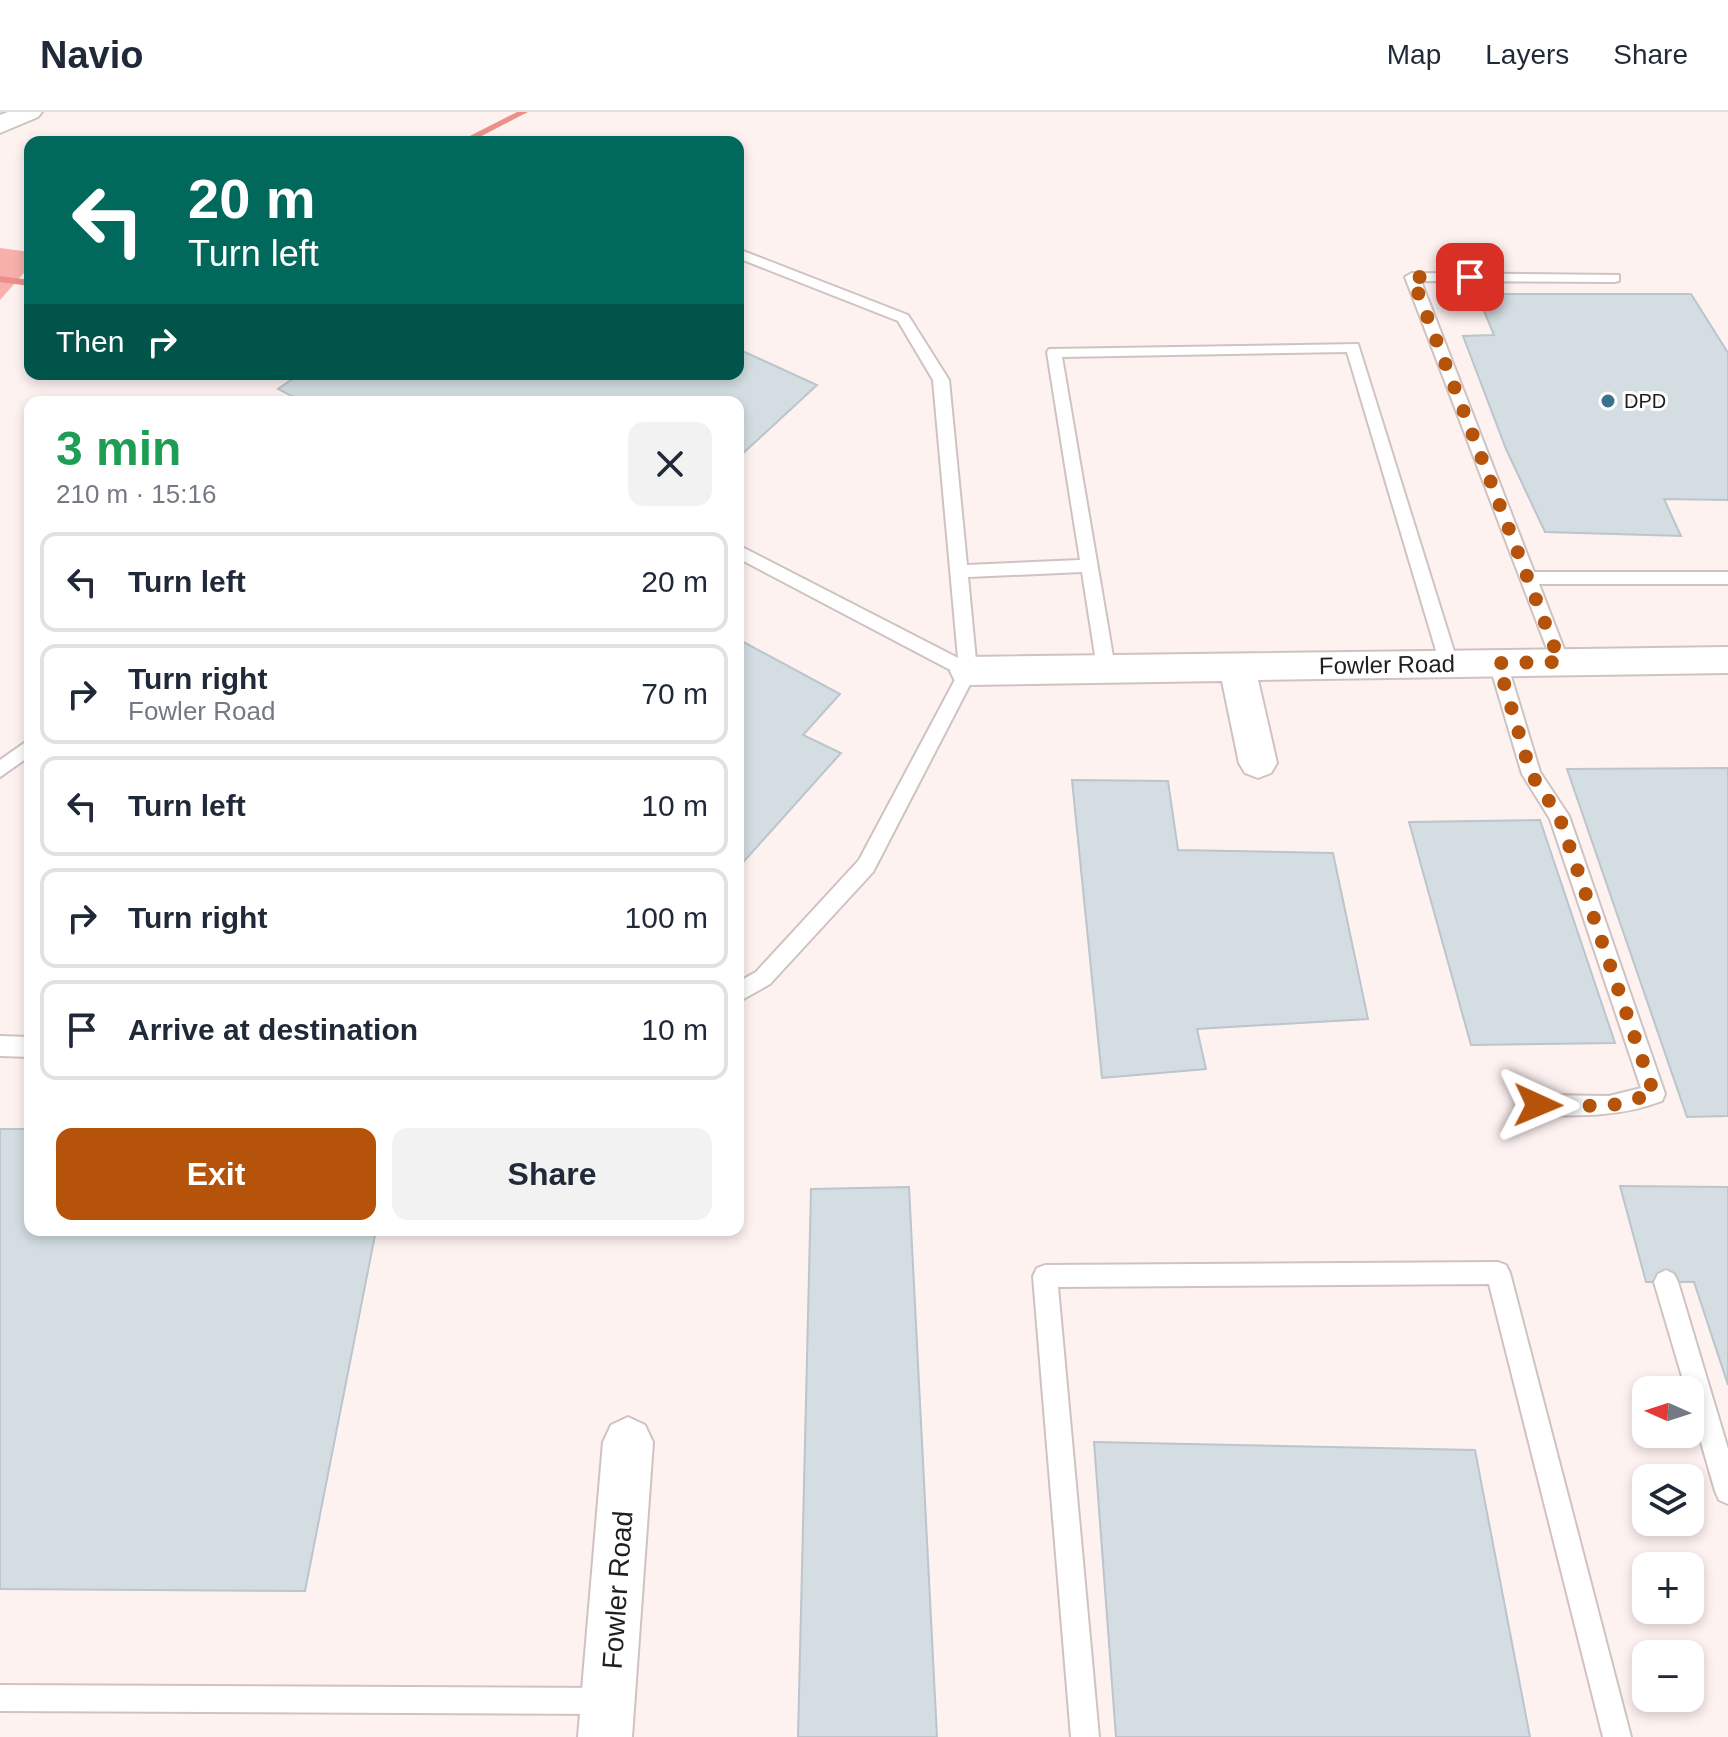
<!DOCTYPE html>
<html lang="en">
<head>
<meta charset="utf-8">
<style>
	:root { --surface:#fff; --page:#f2f2f3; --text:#1f2937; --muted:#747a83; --line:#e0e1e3; --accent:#b45309 }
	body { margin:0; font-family:Helvetica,sans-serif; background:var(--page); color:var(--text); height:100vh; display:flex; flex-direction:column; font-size:30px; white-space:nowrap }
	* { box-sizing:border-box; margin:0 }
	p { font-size:26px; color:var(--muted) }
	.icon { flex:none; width:44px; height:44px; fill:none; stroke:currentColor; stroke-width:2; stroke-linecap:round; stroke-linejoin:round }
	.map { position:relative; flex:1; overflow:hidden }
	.details { position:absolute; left:24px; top:284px; width:720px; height:840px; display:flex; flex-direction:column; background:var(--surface); border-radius:16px; box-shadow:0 4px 12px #0003 }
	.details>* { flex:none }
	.guide { position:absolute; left:24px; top:24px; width:720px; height:244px; border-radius:16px; box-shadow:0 4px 12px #0003; background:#00695c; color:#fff; overflow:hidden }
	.needle { width:52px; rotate:273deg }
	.buttons { position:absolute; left:1632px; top:1264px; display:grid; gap:16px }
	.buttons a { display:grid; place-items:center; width:72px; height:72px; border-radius:16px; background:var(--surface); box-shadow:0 4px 12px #0003; font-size:40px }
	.pin { position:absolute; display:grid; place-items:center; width:68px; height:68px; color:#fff; margin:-34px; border-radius:16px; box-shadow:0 4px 12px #0006 }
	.me { position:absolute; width:88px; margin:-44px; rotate:91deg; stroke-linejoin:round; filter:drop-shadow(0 0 6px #0008) }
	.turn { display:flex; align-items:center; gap:28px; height:168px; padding:0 32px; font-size:36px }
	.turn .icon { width:104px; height:104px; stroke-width:2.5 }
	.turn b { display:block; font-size:56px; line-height:68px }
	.then { display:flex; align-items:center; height:76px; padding:0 32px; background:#0003; gap:16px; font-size:30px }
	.round { display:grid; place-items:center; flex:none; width:84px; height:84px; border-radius:16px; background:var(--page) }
	.overview { display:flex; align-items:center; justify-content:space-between; height:136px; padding:0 32px }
	h1 { font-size:48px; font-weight:700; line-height:60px; color:#1e9e55 }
	.button { display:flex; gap:16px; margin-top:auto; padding:16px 32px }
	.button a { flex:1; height:92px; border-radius:16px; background:var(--accent); color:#fff; font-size:32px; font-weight:700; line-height:92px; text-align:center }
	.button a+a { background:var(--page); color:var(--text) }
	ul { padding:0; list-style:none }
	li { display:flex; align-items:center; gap:24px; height:100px; margin:0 16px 12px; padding:0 16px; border:4px solid var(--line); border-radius:16px }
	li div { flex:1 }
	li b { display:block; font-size:30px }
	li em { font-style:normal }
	header { display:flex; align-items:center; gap:48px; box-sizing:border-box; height:112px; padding:0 40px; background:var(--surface); border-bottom:2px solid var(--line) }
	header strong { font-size:38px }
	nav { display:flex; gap:44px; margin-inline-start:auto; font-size:28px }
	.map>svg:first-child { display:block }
	.green { fill:#f8b0aa }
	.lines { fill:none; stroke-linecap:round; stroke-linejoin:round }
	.stream { fill:#eb908a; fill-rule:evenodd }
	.building { fill:#d3dde2; stroke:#bbc5cb; stroke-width:2 }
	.service-casing { stroke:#cfc3c2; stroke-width:4 }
	.minor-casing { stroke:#cfc3c2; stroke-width:4 }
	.service { fill:#fff; fill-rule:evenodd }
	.minor { fill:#fff; fill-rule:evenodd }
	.route { stroke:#b45309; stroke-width:14; stroke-dasharray:0 25.2 }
	.poi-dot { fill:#3a718c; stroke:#fff; stroke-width:3 }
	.labels { text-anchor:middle; stroke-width:6; stroke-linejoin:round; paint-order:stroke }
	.far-poi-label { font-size:20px; fill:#221e1e; stroke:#fff; text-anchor:start }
	.street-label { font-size:24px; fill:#221e1e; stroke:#fff }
	.near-street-label { font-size:28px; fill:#221e1e; stroke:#fff }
</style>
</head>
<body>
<header>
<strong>Navio</strong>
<nav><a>Map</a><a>Layers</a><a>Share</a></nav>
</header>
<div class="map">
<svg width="1728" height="1625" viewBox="0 0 1728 1625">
	<rect width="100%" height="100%" fill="#fef2f1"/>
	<polygon class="green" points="0,136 30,140 30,154 0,188"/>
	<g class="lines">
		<g class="stream">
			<polygon points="517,0 528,0 470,30 458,30"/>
			<polygon points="0,164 30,168 30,174 0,170"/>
		</g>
	</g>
	<g class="building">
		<polygon points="1477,182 1691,182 1728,241 1728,388 1664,387 1681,424 1545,420 1506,337 1463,224 1494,223"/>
		<polygon points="738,237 817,273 738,346 738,290 303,290 278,277 300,262 738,262"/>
		<polygon points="738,527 840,582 803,623 841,641 738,756"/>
		<polygon points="1728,656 1728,1004 1687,1005 1567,657"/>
		<polygon points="1072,668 1168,669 1178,738 1333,741 1368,907 1197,917 1206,957 1102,966"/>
		<polygon points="1540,708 1615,931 1471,933 1409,710"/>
		<polygon points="0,1017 30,1017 30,1118 376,1118 305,1479 0,1477"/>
		<polygon points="1620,1074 1728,1075 1728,1273 1694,1170 1646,1170"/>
		<polygon points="909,1075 937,1625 798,1625 811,1077"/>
		<polygon points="1094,1330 1475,1338 1530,1625 1116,1625"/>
	</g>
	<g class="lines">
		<g class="service-casing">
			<g id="service">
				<polygon points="738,137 908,203 949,268 967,453 1080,448 1047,240 1049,237 1358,232 1458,552 1455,557 1443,557 1440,552 1347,240 1062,245 1115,556 1106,563 1097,556 1082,460 968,465 977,559 873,760 770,872 738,890 738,870 756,860 859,748 958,562 738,446 738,433 958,546 933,268 898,209 738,146"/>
				<polygon points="1412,161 1619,163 1619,169 1614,170 1421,169 1534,460 1728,460 1728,472 1539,472 1569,550 1560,557 1554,555 1405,165"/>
				<path d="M1498 544 1507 551 1540 660 1569 704 1665 982 1662 989C1620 1005 1581 1004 1538 1003L1530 1000 1527 993 1530 986 1538 983 1609 984 1641 976 1550 707 1522 662 1489 551Z"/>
				<polygon points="30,627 30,644 0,665 0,648"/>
				<polygon points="0,924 30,925 30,945 0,944"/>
				<polygon points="1498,1150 1506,1153 1510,1161 1631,1625 1603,1625 1489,1172 1058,1175 1099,1625 1071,1625 1033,1164 1037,1156 1045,1153"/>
				<polygon points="1666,1158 1674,1162 1678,1170 1728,1337 1728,1392 1719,1388 1715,1379 1690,1292 1690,1278 1686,1278 1654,1170 1658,1162"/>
				<polygon points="0,1573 608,1576 618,1579 621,1589 618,1599 608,1602 0,1599"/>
			</g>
		</g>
		<g class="minor-casing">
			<g id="minor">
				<polygon points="8,0 42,0 38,5 0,21 0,3"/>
				<polygon points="1728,535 1728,561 1258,568 1277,651 1271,661 1258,666 1245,661 1239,651 1222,569 968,573 955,569 950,559 955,549 968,545"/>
				<polygon points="628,1305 645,1313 653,1330 632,1625 578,1625 603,1330 611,1313"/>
			</g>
		</g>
		<use href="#service" class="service"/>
		<use href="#minor" class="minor"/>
	</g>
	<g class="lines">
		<polyline class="route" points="1470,165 1412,165 1560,550 1498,551 1531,662 1559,704 1654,982 1609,994 1538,993"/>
	</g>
	<circle class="poi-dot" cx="1608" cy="289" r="8"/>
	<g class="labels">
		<g class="far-poi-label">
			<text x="1624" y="296">DPD</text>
		</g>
		<g class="street-label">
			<text transform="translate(1387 553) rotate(-1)" y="8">Fowler Road</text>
		</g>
		<g class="near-street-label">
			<text transform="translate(617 1478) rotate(-86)" y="10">Fowler Road</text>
		</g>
	</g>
</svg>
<div class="buttons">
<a><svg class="needle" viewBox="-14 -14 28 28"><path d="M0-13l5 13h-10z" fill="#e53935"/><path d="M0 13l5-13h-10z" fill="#747a83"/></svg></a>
<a><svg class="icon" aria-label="layers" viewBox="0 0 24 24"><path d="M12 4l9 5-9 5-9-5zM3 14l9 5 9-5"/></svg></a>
<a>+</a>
<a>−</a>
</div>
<div class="pin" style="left:1470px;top:165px;background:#d93025"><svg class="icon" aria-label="arrive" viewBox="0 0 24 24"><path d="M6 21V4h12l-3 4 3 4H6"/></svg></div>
<svg class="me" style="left:1538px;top:993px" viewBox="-20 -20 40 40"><path d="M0-17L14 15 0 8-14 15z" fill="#b45309" stroke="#fff" stroke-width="4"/></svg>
<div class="guide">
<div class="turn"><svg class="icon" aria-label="left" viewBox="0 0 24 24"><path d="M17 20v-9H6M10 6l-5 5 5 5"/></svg><div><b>20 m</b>Turn left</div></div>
<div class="then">Then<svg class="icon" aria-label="right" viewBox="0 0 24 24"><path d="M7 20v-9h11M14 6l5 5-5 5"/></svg></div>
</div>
<section class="details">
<div class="overview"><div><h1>3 min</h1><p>210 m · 15:16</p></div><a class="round"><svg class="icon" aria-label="close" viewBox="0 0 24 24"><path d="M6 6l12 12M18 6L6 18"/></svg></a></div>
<ul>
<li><svg class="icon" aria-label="left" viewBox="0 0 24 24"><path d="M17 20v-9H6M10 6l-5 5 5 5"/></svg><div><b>Turn left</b></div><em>20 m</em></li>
<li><svg class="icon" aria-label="right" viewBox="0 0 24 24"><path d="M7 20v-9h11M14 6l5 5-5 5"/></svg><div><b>Turn right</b><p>Fowler Road</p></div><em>70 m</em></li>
<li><svg class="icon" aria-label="left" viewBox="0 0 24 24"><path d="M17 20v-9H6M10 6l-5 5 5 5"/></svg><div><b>Turn left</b></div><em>10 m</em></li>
<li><svg class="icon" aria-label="right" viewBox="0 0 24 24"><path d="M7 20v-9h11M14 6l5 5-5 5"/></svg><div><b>Turn right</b></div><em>100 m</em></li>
<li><svg class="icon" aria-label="arrive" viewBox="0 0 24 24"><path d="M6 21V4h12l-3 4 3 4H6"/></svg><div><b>Arrive at destination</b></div><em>10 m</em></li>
</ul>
<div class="button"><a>Exit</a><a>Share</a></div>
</section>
</div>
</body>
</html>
